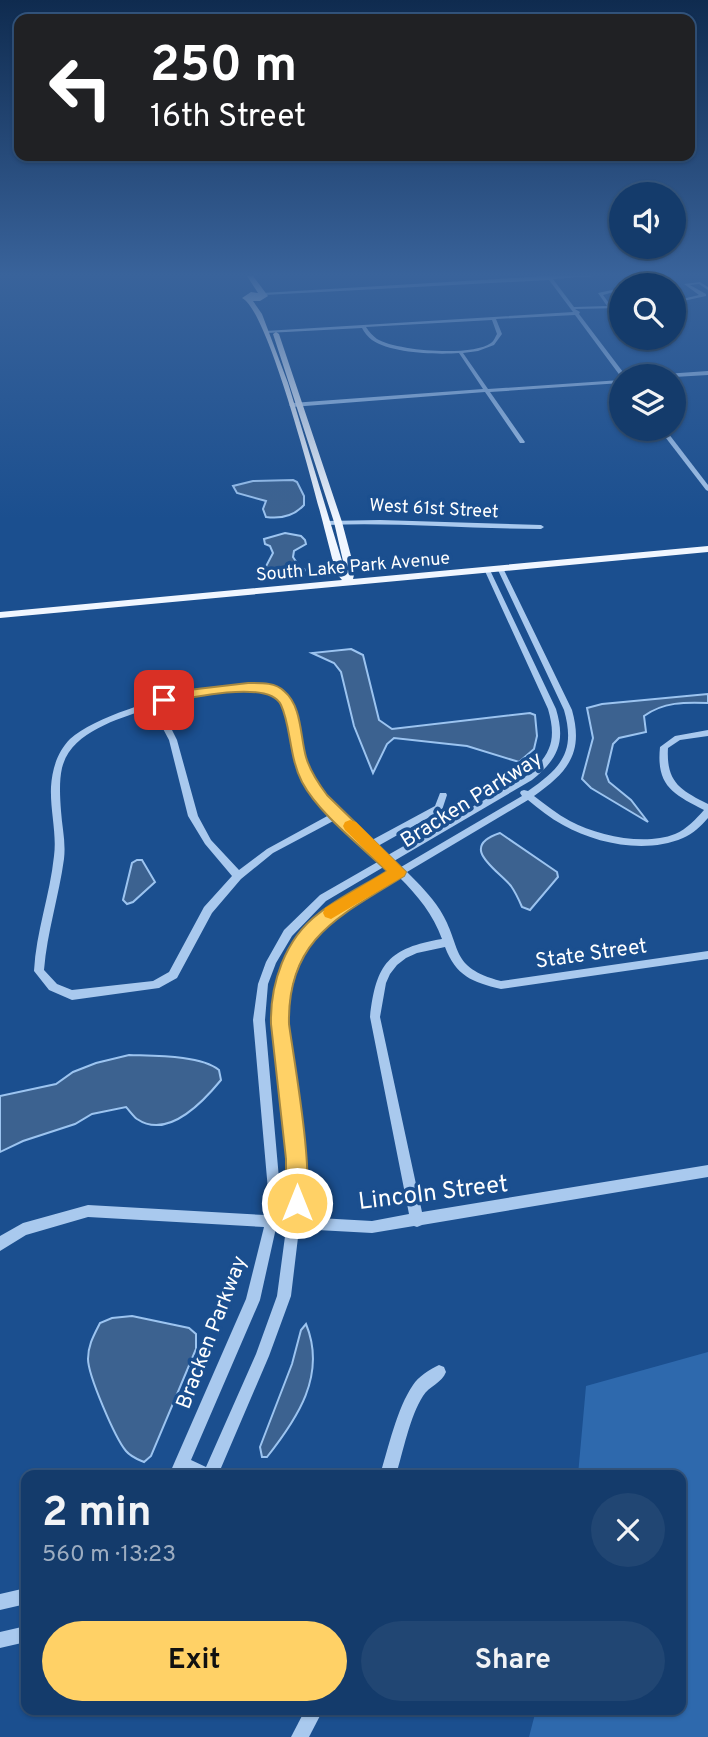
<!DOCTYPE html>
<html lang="en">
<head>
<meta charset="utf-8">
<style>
	:root { --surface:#143b6b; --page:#214673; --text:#f1f3f6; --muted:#9dadc1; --line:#33557e; --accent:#ffd166 }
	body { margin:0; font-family:Overpass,sans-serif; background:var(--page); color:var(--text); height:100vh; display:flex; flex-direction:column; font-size:26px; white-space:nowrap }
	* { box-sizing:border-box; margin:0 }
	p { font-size:23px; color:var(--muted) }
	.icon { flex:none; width:38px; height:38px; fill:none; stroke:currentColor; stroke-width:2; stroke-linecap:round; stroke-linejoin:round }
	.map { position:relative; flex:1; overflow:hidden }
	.side { position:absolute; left:21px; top:1470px; width:665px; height:245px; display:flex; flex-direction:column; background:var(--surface); border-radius:14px; box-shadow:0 2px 5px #0004,0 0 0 2px var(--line) }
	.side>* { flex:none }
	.guide { position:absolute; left:14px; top:14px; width:681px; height:147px; border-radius:14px; box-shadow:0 2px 5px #0004,0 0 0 2px var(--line); background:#202124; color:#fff; overflow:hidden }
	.tools { position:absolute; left:609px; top:182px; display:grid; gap:14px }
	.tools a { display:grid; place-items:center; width:77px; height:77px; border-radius:50%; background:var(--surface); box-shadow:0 2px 5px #0004,0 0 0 2px var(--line); font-size:35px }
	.pin { position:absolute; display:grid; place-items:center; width:60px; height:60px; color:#fff; margin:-30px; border-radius:14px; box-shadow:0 4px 10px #0006 }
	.me { position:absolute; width:77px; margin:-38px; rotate:0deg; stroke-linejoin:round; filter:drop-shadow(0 0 5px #0008) }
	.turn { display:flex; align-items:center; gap:24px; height:147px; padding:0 21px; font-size:32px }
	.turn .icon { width:91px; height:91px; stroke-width:2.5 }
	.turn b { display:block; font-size:49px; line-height:60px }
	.round { display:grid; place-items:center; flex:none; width:74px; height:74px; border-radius:37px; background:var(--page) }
	.overview { display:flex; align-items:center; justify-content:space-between; height:119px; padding:0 21px }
	h1 { font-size:42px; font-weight:700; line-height:52px }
	.action { display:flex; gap:14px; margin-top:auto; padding:14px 21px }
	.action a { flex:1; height:80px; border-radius:42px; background:var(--accent); color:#111; font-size:28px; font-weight:700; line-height:80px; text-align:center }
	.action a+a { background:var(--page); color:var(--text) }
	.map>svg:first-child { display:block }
	.green { fill:#2e69ad }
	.water { fill:#3c6290; stroke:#9cc4f0; stroke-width:2 }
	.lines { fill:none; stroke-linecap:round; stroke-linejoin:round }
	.minor { fill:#a9c9ee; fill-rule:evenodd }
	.major { fill:#f0f6ff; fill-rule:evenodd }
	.route { fill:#ffd166; stroke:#a68842; stroke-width:2 }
	.slow { fill:#f59e0b }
	.labels { text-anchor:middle; stroke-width:7; stroke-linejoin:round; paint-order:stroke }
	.far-street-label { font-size:18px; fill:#fff; stroke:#1b4f8f }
	.street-label { font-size:21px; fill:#fff; stroke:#1b4f8f }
	.near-street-label { font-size:24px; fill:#fff; stroke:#1b4f8f }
</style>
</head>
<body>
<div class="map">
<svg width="708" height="1737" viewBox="0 0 708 1737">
	<rect width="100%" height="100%" fill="#1b4f8f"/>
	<polygon class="green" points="708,1352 708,1737 529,1737 536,1710 681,1710 681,1475 578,1475 586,1386"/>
	<g class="water">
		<path d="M293 480 297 482 304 496V505C294 516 281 519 266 517L263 509 266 501 237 493 233 486 253 481Z"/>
		<path d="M285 533 301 536 305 540 306 544 294 551 293 557 299 566 306 570C294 577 275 580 262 574L273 553 270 546 265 544 264 539Z"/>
		<polygon points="351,649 363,655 379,720 392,729 530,713 535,715 537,736 534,749 519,762 467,746 394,738 387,744 373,773 354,726 341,672 334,663 312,653"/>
		<path d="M708 694V703C685 702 663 702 644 716L646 732 619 738 613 744 606 774 609 782 631 800 648 822 591 788 582 779 593 738 587 708 602 704Z"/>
		<path d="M500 833 557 872 558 877 530 910 522 907C519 900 516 893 511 886 498 870 457 847 500 833Z"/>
		<polygon points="137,860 142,860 155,882 133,902 127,904 123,900 132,863"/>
		<path d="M129 1055C154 1056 200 1055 219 1070L221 1080C203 1102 168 1140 137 1119 133 1116 129 1110 126 1107L92 1114 75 1124 23 1141 0 1152V1096L56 1084 73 1072 96 1063Z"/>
		<path d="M132 1316 189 1328 196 1334V1349L151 1456 144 1462C137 1459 131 1457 126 1451 115 1438 88 1375 88 1359 88 1345 94 1335 100 1323L112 1318Z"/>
		<path d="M306 1324C327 1375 297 1419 267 1457H262L260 1447 292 1364 301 1330Z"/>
	</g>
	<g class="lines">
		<g class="minor">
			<path d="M547 276H594L553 279 574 307 607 306 598 293 621 288V290L603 295 611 306H621V308L575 309 580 312 579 314 626 376 621 377 575 315 496 319 502 334 494 345 478 351 463 353 488 389 621 380V383L490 392 525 442 524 443H520L485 392 292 407 289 405 292 403 483 389 459 353C437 355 390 353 372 340 368 337 364 332 362 328L267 333 265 331 573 312 549 280 264 295 262 293ZM492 320 497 334C495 337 494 341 491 343 472 357 397 351 377 339 373 336 369 332 366 327Z"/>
			<polygon points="700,282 708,287 708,290 699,284 690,285 706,294 706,296 674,303 674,301 699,295 684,284"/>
			<polygon points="708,371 708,375 674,377 662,376 665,374"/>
			<polygon points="659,429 665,429 708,485 708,491 706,490"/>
			<path d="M380 520 541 525 544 527 541 529C469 529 398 522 326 525L323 523 326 521Z"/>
			<path d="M500 566 503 568 572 710C584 753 568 772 534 796 546 805 557 814 570 821 598 836 645 846 675 834 687 829 696 819 704 810 673 794 656 786 660 747L675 736 708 730V736L680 740 668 748C666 782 680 790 708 804V818C701 826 693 834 683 838 646 854 597 844 563 825 550 818 539 809 528 800L407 872C419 884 431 896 440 910 463 947 448 967 501 981L708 951V959L501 989C472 982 456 976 445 947L417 953 406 958 397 965 390 974 386 983 380 1017 422 1212 708 1165V1177L422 1225 417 1227 414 1226 372 1233 299 1229 291 1296 269 1356 218 1475H190L186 1473 185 1475H169L246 1299 264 1227 88 1217 26 1235 0 1251V1236L23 1223 88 1205 265 1215 268 1190 253 1020 258 984 266 962 284 930 320 895 381 860 337 819 273 853 241 879 212 913 177 978 159 988 72 1000 49 990 34 971C36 932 50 895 54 856 57 834 50 810 51 787 52 770 57 752 70 739 94 717 160 698 192 691 215 687 261 677 281 691 301 706 301 758 313 780 322 799 355 825 372 840L435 806 440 793H446L447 795 442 810 378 846 388 855 526 776C551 755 557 740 548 709L484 569 489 568 556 709C566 742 558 759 532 780L394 861 401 867 522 796 520 793 521 791 524 790 528 791C561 768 576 752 564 710L497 568ZM249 689C258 690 268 690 276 695 292 708 294 759 303 779 309 793 320 804 331 814L267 849 239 870 211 840 198 816 177 740 168 722 154 706 209 693ZM147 709 161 725 169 740 188 816 205 844 232 876 204 907 169 972 153 981 72 990 57 984 44 970C47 932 59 896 64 859 66 842 62 827 61 811 60 797 59 781 62 768 71 732 116 720 147 709ZM387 865 393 871 326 910 308 927 292 949 280 977 275 1005 292 1187 288 1216 278 1215 280 1190 265 1020 268 984 276 963 292 936 326 901ZM399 877C418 896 433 914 442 939 389 948 376 963 370 1017L409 1214 372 1221 301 1217 304 1187 285 1005C287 996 288 987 290 978 305 925 356 903 399 877ZM276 1228 286 1229 277 1296 256 1354 206 1467 191 1460 260 1300Z"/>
			<path d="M439 1365 444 1367 446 1372C442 1383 429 1386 423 1396 410 1416 403 1452 396 1475H380C388 1449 397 1408 413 1385 418 1377 430 1369 439 1365Z"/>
			<polygon points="26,1588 26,1604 0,1610 0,1594"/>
			<polygon points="26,1626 26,1642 0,1648 0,1632"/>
			<polygon points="305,1710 323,1710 309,1737 291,1737"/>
		</g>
		<path class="major" d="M247 276H253L268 296 260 301H253L262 314 288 383 346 574 334 522 273 334 276 332 279 334 342 522 355 571 353 579 708 546V552L0 618V612L342 580 336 573C325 532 271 311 242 298L251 292 258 293Z"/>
	</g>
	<linearGradient id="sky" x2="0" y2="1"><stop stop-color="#0f2b4f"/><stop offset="0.53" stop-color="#39639b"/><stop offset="1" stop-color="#39639b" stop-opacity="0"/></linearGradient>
	<rect width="708" height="519" fill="url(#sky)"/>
	<path class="route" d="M248 683C260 683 275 682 284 691 302 706 300 736 306 757 310 771 318 783 327 795L406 872 404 876C340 916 287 938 289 1024 294 1061 316 1182 304 1210L297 1213 290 1210 286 1203V1159L271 1024C270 984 285 939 318 914 339 897 365 885 387 871 361 846 319 814 302 782 289 757 291 726 281 705 269 679 187 698 164 704L157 700 180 691Z"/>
	<polygon class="slow" points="350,820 356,822 406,872 404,876 331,919 325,917 323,913 325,908 387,871 345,830 343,826 345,822"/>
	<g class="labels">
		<g class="far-street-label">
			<text transform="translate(434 508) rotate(3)" y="6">West 61st Street</text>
			<text transform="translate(353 566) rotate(-5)" y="6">South Lake Park Avenue</text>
		</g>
		<g class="street-label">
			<text transform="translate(471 799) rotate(-32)" y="7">Bracken Parkway</text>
			<text transform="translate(591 953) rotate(-8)" y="7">State Street</text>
			<text transform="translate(211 1332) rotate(-69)" y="7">Bracken Parkway</text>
		</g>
		<g class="near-street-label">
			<text transform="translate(433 1192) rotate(-7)" y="8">Lincoln Street</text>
		</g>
	</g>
</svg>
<div class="tools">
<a><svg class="icon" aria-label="sound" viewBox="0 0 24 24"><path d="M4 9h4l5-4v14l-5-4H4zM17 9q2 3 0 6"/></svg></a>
<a><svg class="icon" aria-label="search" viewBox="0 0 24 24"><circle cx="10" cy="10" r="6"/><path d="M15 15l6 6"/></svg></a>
<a><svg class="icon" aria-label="layers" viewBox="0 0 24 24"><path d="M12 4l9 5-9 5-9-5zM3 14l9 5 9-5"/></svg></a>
</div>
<div class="pin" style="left:164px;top:700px;background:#d93025"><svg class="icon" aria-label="arrive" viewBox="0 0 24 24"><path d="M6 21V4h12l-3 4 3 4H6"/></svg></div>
<svg class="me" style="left:297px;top:1203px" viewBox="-20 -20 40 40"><circle r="17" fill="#ffd166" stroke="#fff" stroke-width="3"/><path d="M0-11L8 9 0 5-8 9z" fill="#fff"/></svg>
<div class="guide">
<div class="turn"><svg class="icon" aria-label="left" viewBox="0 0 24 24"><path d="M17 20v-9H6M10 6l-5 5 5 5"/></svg><div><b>250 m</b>16th Street</div></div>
</div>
<section class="side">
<div class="overview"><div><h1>2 min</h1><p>560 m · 13:23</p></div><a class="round"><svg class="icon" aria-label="close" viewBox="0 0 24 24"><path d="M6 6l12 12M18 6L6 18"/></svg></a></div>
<div class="action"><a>Exit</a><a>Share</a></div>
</section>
</div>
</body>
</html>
